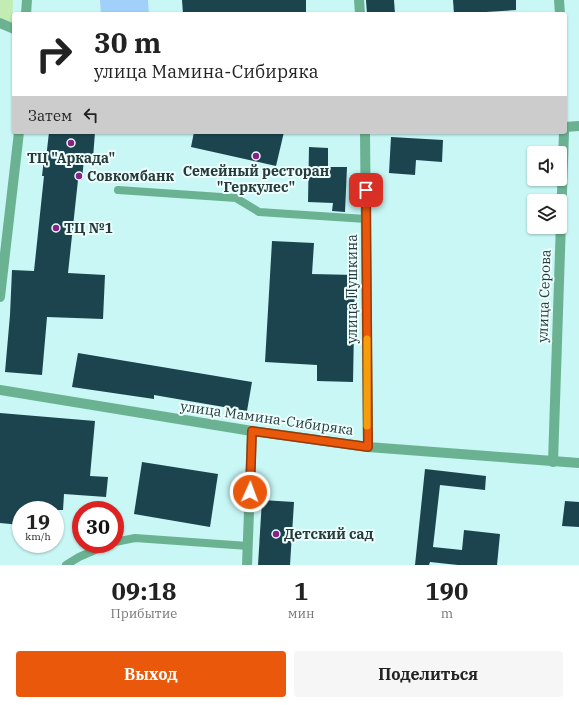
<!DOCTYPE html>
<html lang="ru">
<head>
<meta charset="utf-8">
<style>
	:root { --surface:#fff; --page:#f6f6f6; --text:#222; --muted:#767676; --accent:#ea580c }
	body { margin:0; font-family:"IBM Plex Serif",serif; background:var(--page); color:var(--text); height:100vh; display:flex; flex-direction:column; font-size:15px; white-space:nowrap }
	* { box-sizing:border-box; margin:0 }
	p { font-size:13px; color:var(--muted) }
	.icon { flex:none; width:22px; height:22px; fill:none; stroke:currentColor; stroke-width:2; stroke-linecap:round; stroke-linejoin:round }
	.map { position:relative; height:565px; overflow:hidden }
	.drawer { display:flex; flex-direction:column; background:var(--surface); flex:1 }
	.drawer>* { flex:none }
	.banner { position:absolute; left:12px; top:12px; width:555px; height:122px; border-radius:4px; box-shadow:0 1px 3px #0004; background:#fff; color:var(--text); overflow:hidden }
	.fabs { position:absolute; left:527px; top:146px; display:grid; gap:8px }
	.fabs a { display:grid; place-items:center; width:40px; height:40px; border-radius:4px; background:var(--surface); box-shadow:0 1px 3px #0004; font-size:20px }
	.speed { position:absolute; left:12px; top:501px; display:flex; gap:8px; font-size:20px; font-weight:700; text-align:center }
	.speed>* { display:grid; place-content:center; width:52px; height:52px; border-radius:50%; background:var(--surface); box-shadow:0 1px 3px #0004; line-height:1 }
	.speed small { font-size:10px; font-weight:400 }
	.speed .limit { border:6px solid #d22; background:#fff; color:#111 }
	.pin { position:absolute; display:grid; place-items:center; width:34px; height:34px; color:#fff; margin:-17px; border-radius:8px; box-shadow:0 2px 6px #0006 }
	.me { position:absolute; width:44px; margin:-22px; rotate:2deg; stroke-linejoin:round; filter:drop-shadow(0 0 3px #0008) }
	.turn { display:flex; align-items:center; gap:14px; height:84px; padding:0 16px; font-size:18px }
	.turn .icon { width:52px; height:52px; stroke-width:2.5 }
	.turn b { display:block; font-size:28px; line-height:34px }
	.then { display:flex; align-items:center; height:38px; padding:0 16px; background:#0003; gap:8px; font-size:15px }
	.eta { display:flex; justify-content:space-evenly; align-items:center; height:68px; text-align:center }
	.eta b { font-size:24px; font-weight:700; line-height:28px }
	.action { display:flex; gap:8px; margin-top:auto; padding:8px 16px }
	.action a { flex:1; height:46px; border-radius:4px; background:var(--accent); color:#fff; font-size:16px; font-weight:700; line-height:46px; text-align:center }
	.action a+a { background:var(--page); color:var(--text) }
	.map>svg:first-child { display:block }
	.green { fill:#c2ecb4 }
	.water { fill:#a1d0fa }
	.building { fill:#1c444f }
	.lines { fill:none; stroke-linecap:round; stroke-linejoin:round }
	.lane { stroke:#6bb293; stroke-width:8 }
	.street { stroke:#6bb293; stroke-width:10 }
	.route-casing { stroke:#983908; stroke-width:10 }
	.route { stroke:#ea580c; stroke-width:7 }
	.slow { stroke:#f59e0b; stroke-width:7 }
	.poi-dot { fill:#872188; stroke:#ecfefd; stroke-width:1.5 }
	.labels { text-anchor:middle; stroke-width:4; stroke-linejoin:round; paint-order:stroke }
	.poi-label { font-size:14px; font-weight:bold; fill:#273a39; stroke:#ecfefd; text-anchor:start }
	.street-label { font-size:14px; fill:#273a39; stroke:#ecfefd }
</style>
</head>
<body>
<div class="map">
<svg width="579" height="565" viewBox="0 0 579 565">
	<rect width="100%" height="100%" fill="#c8f7f5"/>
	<polygon class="green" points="0,0 13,0 12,28 0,23"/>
	<polygon class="water" points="100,0 148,0 149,14 101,14"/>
	<g class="building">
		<polygon points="182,0 306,0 306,14 183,14"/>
		<polygon points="366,0 394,0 395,14 367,14"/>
		<polygon points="453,0 516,0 516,10 454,14"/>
		<polygon points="49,132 95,132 93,158 84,158 82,180 78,180 68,273 105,275 103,319 47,317 42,375 5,372 10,315 12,270 34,271 44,176 42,176 44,159 46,159"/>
		<polygon points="194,132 284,132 276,166 191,147"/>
		<polygon points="391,137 443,140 442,162 416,160 415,175 389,173"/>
		<polygon points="309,147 328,148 328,167 347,167 345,212 332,211 333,203 308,202"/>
		<polygon points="272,241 314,243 312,274 355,275 353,382 317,381 317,365 265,362"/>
		<polygon points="78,353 252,382 247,411 154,395 154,399 72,387"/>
		<polygon points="0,413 95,421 90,476 108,477 106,497 64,494 63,510 21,510 21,525 0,523"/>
		<polygon points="142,462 218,474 210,527 134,514"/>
		<polygon points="425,469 486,476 485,490 440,485 433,547 462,550 464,530 500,534 497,565 458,565 430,562 429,565 415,565"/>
		<polygon points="262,500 294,502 290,565 258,565"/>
		<polygon points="565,501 579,502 579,527 562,526"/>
	</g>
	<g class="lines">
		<g class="lane">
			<polyline points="118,190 236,198 259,212 366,219"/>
			<polyline points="115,542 135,538 248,546"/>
			<polyline points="66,565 79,557 109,544"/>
		</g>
		<g class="street">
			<polyline points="359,0 360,14"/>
			<polyline points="559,0 560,14"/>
			<polyline points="26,14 27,0"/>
			<polyline points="0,23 14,29"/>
			<polyline points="565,127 579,126"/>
			<polyline points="365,132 368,447"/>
			<polyline points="0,297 19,132"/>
			<polyline points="0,390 252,431 368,447 579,463"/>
			<polyline points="553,462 564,132"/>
			<polyline points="247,565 252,431"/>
		</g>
	</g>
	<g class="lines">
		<g class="route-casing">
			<polyline id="route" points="250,492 252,431 368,447 366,190"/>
		</g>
		<use href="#route" class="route"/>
		<polyline class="slow" points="367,339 367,426"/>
	</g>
	<g class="poi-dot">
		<circle cx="71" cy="143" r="4"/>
		<circle cx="256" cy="156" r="4"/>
		<circle cx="79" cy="176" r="4"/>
		<circle cx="56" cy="228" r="4"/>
		<circle cx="276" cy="534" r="4"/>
	</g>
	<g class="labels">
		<g class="poi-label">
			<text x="71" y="163" text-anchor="middle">ТЦ "Аркада"</text>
			<text x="256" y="176" text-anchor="middle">Семейный ресторан<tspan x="256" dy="16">"Геркулес"</tspan></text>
			<text x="87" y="181">Совкомбанк</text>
			<text x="64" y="233">ТЦ №1</text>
			<text x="284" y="539">Детский сад</text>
		</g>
		<g class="street-label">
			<text transform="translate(352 289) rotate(-90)" y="5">улица Пушкина</text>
			<text transform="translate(544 296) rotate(-88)" y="5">улица Серова</text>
			<text transform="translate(267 418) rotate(8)" y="5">улица Мамина-Сибиряка</text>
		</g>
	</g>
</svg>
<div class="fabs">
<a><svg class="icon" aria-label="sound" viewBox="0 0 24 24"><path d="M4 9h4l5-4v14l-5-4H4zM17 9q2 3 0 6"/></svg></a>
<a><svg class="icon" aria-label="layers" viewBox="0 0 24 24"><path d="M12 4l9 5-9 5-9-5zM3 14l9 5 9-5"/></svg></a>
</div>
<div class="speed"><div>19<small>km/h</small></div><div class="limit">30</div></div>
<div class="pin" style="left:366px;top:190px;background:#d93025"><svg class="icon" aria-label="arrive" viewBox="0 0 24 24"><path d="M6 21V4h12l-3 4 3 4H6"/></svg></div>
<svg class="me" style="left:250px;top:492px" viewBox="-20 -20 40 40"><circle r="17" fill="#ea580c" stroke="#fff" stroke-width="3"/><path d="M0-11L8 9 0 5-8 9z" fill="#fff"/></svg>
<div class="banner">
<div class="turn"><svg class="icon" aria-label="right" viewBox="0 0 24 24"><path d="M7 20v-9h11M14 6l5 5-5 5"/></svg><div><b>30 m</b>улица Мамина-Сибиряка</div></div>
<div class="then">Затем<svg class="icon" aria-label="left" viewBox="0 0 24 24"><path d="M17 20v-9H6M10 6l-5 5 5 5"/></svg></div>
</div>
</div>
<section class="drawer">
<div class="eta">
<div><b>09:18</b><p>Прибытие</p></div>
<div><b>1</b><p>мин</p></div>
<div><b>190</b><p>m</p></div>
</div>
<div class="action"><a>Выход</a><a>Поделиться</a></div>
</section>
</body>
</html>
